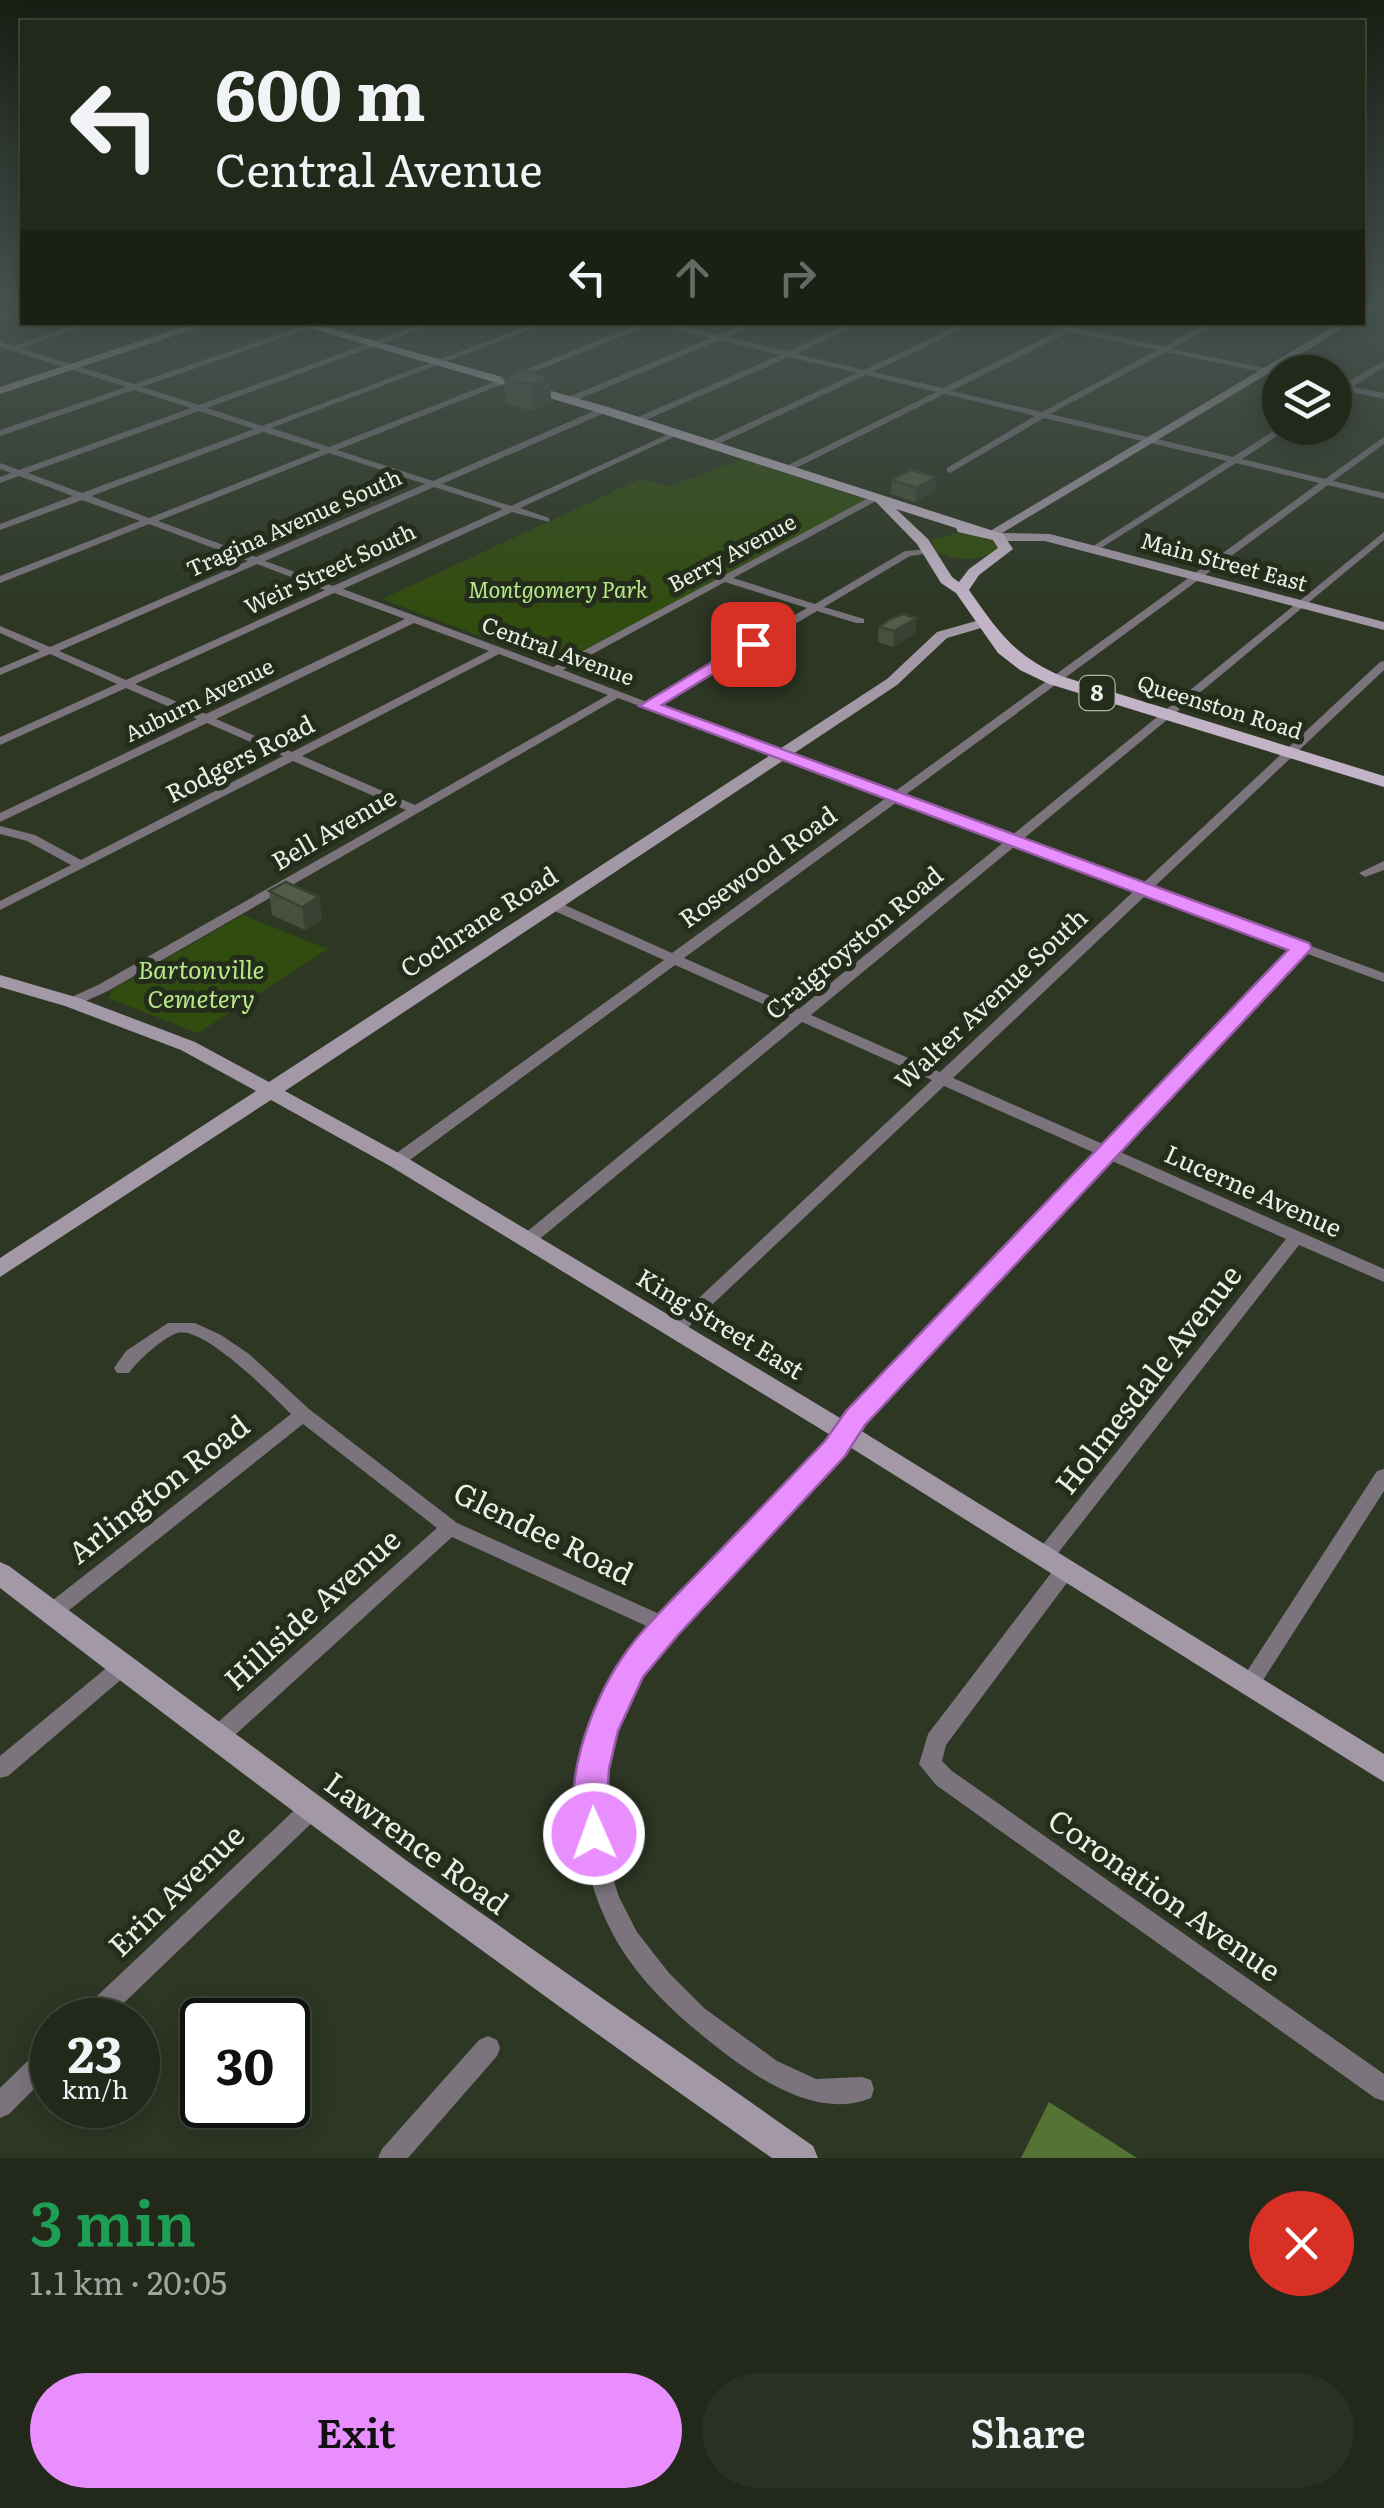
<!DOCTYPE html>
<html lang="en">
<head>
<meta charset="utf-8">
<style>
	:root { --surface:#22291b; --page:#2a3124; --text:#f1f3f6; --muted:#a2a6a3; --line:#3f453a; --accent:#e98efe }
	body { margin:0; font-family:Literata,serif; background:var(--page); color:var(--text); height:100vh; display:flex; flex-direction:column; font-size:38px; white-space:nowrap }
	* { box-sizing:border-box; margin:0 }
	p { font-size:32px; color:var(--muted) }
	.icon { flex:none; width:55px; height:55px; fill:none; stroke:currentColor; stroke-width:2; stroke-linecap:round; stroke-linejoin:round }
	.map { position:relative; height:2158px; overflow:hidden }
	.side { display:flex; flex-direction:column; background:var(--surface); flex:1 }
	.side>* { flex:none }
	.hud { position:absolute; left:20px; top:20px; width:1345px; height:305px; border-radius:0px; box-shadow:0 5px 25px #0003,0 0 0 2px var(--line); background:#22291b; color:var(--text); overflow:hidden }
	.tools { position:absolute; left:1262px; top:355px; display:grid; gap:20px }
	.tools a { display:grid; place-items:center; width:90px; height:90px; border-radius:50%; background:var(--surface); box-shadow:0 5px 25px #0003,0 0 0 2px var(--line); font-size:50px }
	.speed { position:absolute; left:30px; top:1998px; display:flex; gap:20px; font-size:50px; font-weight:700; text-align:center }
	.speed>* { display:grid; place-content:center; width:130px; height:130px; border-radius:50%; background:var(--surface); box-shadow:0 5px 25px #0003,0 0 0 2px var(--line); line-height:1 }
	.speed small { font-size:25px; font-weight:400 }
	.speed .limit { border:5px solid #111; border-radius:15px; background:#fff; color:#111 }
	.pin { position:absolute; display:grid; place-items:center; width:85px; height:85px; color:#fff; margin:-42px; border-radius:20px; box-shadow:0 5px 15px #0006 }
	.me { position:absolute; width:110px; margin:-55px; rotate:358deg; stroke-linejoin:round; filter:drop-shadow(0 0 8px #0008) }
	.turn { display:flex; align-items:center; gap:35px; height:210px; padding:0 30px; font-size:45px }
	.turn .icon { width:130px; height:130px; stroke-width:2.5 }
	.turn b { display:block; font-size:70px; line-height:85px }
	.lanes { display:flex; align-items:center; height:95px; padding:0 30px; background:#0003; justify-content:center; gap:50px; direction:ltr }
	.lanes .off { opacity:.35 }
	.round { display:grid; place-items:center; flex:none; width:105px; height:105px; border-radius:52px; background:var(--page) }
	.summary { display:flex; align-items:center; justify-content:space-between; height:170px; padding:0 30px }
	h1 { font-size:60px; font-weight:600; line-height:75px; color:#1e9e55 }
	.primary-button { display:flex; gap:20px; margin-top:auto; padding:20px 30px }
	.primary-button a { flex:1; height:115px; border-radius:60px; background:var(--accent); color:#111; font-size:40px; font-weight:600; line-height:115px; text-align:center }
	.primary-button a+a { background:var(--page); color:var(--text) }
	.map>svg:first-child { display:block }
	.green { fill:#314c0f }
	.forest { fill:#557433 }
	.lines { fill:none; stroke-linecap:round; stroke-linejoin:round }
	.street { fill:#7b747d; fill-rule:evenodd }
	.secondary { fill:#a398a6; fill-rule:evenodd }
	.primary { fill:#c2b4c6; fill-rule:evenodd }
	.wall { fill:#47503e }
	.shaded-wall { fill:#394132 }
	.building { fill:#525d48; stroke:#394132; stroke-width:2.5 }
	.route { fill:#e98efe; stroke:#975ca5; stroke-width:2.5 }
	.labels { text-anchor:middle; stroke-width:10; stroke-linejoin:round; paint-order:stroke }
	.far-street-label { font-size:22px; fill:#e9f0e4; stroke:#242d1b }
	.far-park-label { font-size:22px; font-style:italic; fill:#b8e78a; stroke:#242d1b }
	.shield { fill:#242d1b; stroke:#aeb6a8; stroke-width:2.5 }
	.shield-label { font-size:22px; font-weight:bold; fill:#e9f0e4 }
	.street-label { font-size:25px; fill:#e9f0e4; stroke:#242d1b }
	.park-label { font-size:25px; font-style:italic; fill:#b8e78a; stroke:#242d1b }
	.near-street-label { font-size:30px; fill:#e9f0e4; stroke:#242d1b }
</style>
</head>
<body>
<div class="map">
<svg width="1384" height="2158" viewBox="0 0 1384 2158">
	<rect width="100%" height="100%" fill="#2d3724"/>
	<g class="green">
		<polygon points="742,459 866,500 562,662 551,663 382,599 640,479 670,486"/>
		<path d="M962 532 992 538 999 548C980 564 953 561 933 550L932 539Z"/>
		<polygon points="243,915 328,949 198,1033 108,998 112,990"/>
	</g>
	<polygon class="forest" points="1049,2102 1137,2158 1021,2158"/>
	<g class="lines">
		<g class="street">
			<polygon points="22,308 22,312 0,318 0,314"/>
			<path d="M85 322H97L21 348 134 384 315 322H327L142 387 199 405 428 322H440L207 408 262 426 539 322H550L271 428 329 447 645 322H665L718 335 749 322H760L727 337 787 352 853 322H864L796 354 864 370 966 322H976L873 372 943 388 1061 330 1033 322 1068 327 1076 322H1086L1076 328 1164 347 1209 322H1219L1172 349 1283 372H1280V376L1166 352 1050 414 1233 457 1280 427 1289 428 1242 459 1325 479 1384 437V444L1333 481 1384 493V499L1328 485 904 796 1011 836 1384 532V540L1022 840 1142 884 1380 662 1384 661V670L1153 888 1384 973V982L1305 953 1118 1151 1384 1269V1282L1299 1245 1051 1562 1044 1565 1037 1562 1034 1557 1037 1552 1286 1239 1110 1160 861 1423 842 1454 674 1632 640 1674 613 1731 601 1806 608 1862 619 1897 637 1932 669 1973 704 2008 777 2061 816 2079 862 2077 871 2080 874 2089 871 2098C822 2118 770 2086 731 2058 689 2026 647 1991 619 1945 566 1854 569 1754 624 1664 631 1651 643 1640 653 1629L452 1537 224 1745 216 1747 208 1745 205 1738 208 1731 437 1528 303 1424 58 1619 51 1621 44 1619 41 1613 44 1607 291 1414C273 1396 203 1325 177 1333 164 1337 137 1361 129 1373H117L114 1368 126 1351 168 1323H195L221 1335 249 1354 309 1409 457 1523 664 1616 828 1444 849 1413 1097 1154 944 1086 681 1334H669L666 1330 669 1326 932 1080 802 1022 536 1242H524L522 1238 524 1234 790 1016 675 965 403 1165H391L389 1161 391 1157 664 960 550 909 548 906 550 903H560L672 953 886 798 618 698 108 991 77 1005H67L65 1002 67 999 98 985 406 810 293 761 0 910V901L71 865 27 841 0 834V826L35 835 81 860 283 756 207 723 0 822V813L197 719 126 688 0 745V737L117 684 50 654 0 675V668L40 651 0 633V626L50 647 248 561 149 524 0 583V576L140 521 82 500 0 530V524L73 496 19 476 0 483V477L11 473 0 469V463L19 470 191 408 134 390 0 436V430L126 387 0 347V342L13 346ZM654 324 711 338 566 398V402H572L720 340 780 355 633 419V423H639L789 357 857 373 706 443V447H712L866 375 936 392 784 467V471H790L945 394 1035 416 947 468V472L950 473 1044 418 1227 461 1090 548V552L1093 553 1236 463 1319 483 894 792 657 705 817 611 856 623H864V619L824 607 910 556 930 553V549L905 551 815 604 733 578 878 500V496H872L553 667 343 589 512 512 549 522V518L520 508 680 434 673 432 511 506 442 484 607 412V408H601L433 481 337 450ZM1070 332 1157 350 1042 412 951 391ZM199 411 254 429 82 493 28 473ZM263 432 321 450 149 518 91 496ZM329 453 425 484 256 557 158 521ZM434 487 503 509 333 586 265 561ZM257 564 325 590 126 680 59 651ZM725 582 807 608 647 702 563 670ZM334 593 405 619 206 714 135 684ZM414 623 489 651 292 752 216 719ZM499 654 608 695 415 805 302 756ZM897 802 1004 842 799 1009 684 958ZM1015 846 1135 890 940 1072 811 1015ZM1146 895 1293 949 1105 1145 953 1078Z"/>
			<polygon points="1384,361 1384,367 1353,387 1384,393 1384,399 1347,391 1335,397 1335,391 1341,386"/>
			<polygon points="1384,861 1384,870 1365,877 1359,873"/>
			<polygon points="1384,1469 1384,1491 1256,1691 1249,1694 1242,1691 1239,1685 1242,1679 1377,1471"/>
			<polygon points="1065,1562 1072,1564 1075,1570 1072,1576 946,1745 942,1761 952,1771 1384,2074 1384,2101 1375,2098 936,1785 919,1764 928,1734 1058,1564"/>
			<polygon points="123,1657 130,1660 133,1666 130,1672 8,1776 0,1778 0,1756 116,1660"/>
			<polygon points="310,1800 318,1803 321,1810 318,1817 106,2020 77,2020 80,2012 302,1803"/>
			<polygon points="488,2036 497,2040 500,2048 497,2056 408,2158 378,2158 382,2149 479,2040"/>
			<polygon points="52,2043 52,2071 9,2114 0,2118 0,2088 43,2046"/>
		</g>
		<g class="secondary">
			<polygon points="1368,306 1381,306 1362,317 1362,310"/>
			<polygon points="198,322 215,322 0,394 0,387"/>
			<polygon points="1341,322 1354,322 1002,533 1050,534 1384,622 1384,630 1045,541 998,541 985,534"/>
			<polygon points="983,619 990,623 988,626 947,638 897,685 285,1091 404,1156 855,1427 1384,1754 1384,1782 837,1439 390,1166 271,1100 0,1277 0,1258 256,1091 181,1050 65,1006 0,987 0,975 79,998 195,1042 269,1082 887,679 937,632"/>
			<path d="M0 1562 9 1566 407 1861 813 2146 818 2158H772C510 1974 253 1784 0 1588Z"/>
		</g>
		<path class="primary" d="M289 322H308L608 407 1003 534 1013 549 979 575 969 590C998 631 1013 655 1061 676L1384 776V787L1049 684 1020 670 998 653 956 593 941 583 917 544 876 502 600 413ZM896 509 956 528 958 532 993 540 998 548 969 569 959 582 952 577 928 539Z"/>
	</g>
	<g class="wall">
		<polygon points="550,377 551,403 532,411 506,404 504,378"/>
		<polygon points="892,480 935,491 915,502 891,494"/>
		<polygon points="879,627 916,633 893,647 878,642"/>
		<polygon points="269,891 319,897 322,920 305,930 272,915"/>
	</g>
	<g class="shaded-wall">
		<polygon points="550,377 551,403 532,411 531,385"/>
		<polygon points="936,477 935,491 915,502 916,488"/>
		<polygon points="917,618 916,633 893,647 894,631"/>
		<polygon points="319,897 322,920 305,930 302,907"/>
	</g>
	<g class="building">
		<polygon points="524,370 550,377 531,385 504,378"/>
		<polygon points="911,470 936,477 916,488 892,480"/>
		<polygon points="903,614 917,618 894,631 879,627 890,619"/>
		<polygon points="286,882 319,897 302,907 269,891"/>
	</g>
	<linearGradient id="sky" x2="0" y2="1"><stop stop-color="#191e14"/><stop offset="0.5" stop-color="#465350"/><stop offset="1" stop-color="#465350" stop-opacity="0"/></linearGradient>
	<rect width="1384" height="609" fill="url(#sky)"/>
	<path class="route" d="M747 641 761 644 662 705 1309 943 1312 948 865 1425 845 1456 678 1635 643 1677 618 1731 609 1769 607 1806 611 1834 606 1845 594 1849 582 1845C557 1792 591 1703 622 1658 643 1627 672 1600 698 1573 741 1529 783 1485 825 1441L846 1411 1288 950 639 706Z"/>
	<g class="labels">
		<g class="far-street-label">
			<text transform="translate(294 523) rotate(-24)" y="8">Tragina Avenue South</text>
			<text transform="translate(732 553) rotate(-28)" y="8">Berry Avenue</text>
			<text transform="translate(1224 562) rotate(15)" y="8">Main Street East</text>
			<text transform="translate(330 569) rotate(-25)" y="8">Weir Street South</text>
			<text transform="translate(558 651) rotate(20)" y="8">Central Avenue</text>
			<text transform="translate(199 700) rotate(-26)" y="8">Auburn Avenue</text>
			<text transform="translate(1220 707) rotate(17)" y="8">Queenston Road</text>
		</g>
		<g class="far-park-label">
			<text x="558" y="598">Montgomery Park</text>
		</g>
		<rect class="shield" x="1079.5" y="676" width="35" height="34" rx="8"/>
		<g class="shield-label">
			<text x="1097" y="701">8</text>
		</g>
		<g class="street-label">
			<text transform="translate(240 759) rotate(-27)" y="9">Rodgers Road</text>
			<text transform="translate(334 829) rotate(-30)" y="9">Bell Avenue</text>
			<text transform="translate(758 867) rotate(-36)" y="9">Rosewood Road</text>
			<text transform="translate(479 922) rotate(-33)" y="9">Cochrane Road</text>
			<text transform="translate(854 943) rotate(-40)" y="9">Craigroyston Road</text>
			<text transform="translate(991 999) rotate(-43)" y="9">Walter Avenue South</text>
			<text transform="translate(1253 1191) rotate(24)" y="9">Lucerne Avenue</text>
			<text transform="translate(720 1324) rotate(31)" y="9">King Street East</text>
		</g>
		<g class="park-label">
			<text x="201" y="979">Bartonville<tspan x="201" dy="29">Cemetery</tspan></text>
		</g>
		<g class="near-street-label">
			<text transform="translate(1149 1380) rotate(-52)" y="10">Holmesdale Avenue</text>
			<text transform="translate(159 1490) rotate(-38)" y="10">Arlington Road</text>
			<text transform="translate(543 1534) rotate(26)" y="10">Glendee Road</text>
			<text transform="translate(313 1610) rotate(-42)" y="10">Hillside Avenue</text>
			<text transform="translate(416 1844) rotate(36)" y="10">Lawrence Road</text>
			<text transform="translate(177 1891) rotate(-44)" y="10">Erin Avenue</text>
			<text transform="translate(1164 1896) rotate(35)" y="10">Coronation Avenue</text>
		</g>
	</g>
</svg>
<div class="tools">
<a><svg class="icon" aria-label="layers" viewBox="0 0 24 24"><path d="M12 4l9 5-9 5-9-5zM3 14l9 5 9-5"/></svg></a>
</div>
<div class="speed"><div>23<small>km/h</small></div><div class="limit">30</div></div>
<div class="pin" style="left:753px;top:644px;background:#d93025"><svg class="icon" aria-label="arrive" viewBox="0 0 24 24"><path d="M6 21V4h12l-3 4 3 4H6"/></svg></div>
<svg class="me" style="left:594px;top:1834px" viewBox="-20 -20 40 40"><circle r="17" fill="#e98efe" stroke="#fff" stroke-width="3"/><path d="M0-11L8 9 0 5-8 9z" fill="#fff"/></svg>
<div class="hud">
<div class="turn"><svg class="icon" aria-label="left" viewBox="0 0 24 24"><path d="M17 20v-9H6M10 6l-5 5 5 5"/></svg><div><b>600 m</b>Central Avenue</div></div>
<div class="lanes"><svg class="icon" aria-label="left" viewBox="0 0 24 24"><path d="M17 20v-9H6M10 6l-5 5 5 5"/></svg><svg class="icon off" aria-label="ahead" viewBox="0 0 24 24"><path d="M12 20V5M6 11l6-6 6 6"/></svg><svg class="icon off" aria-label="right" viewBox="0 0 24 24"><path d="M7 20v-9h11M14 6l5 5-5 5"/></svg></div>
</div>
</div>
<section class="side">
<div class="summary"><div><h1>3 min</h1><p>1.1 km · 20:05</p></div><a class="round" style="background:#d93025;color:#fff"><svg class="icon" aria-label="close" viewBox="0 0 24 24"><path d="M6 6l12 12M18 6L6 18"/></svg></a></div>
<div class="primary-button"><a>Exit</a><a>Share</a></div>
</section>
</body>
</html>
